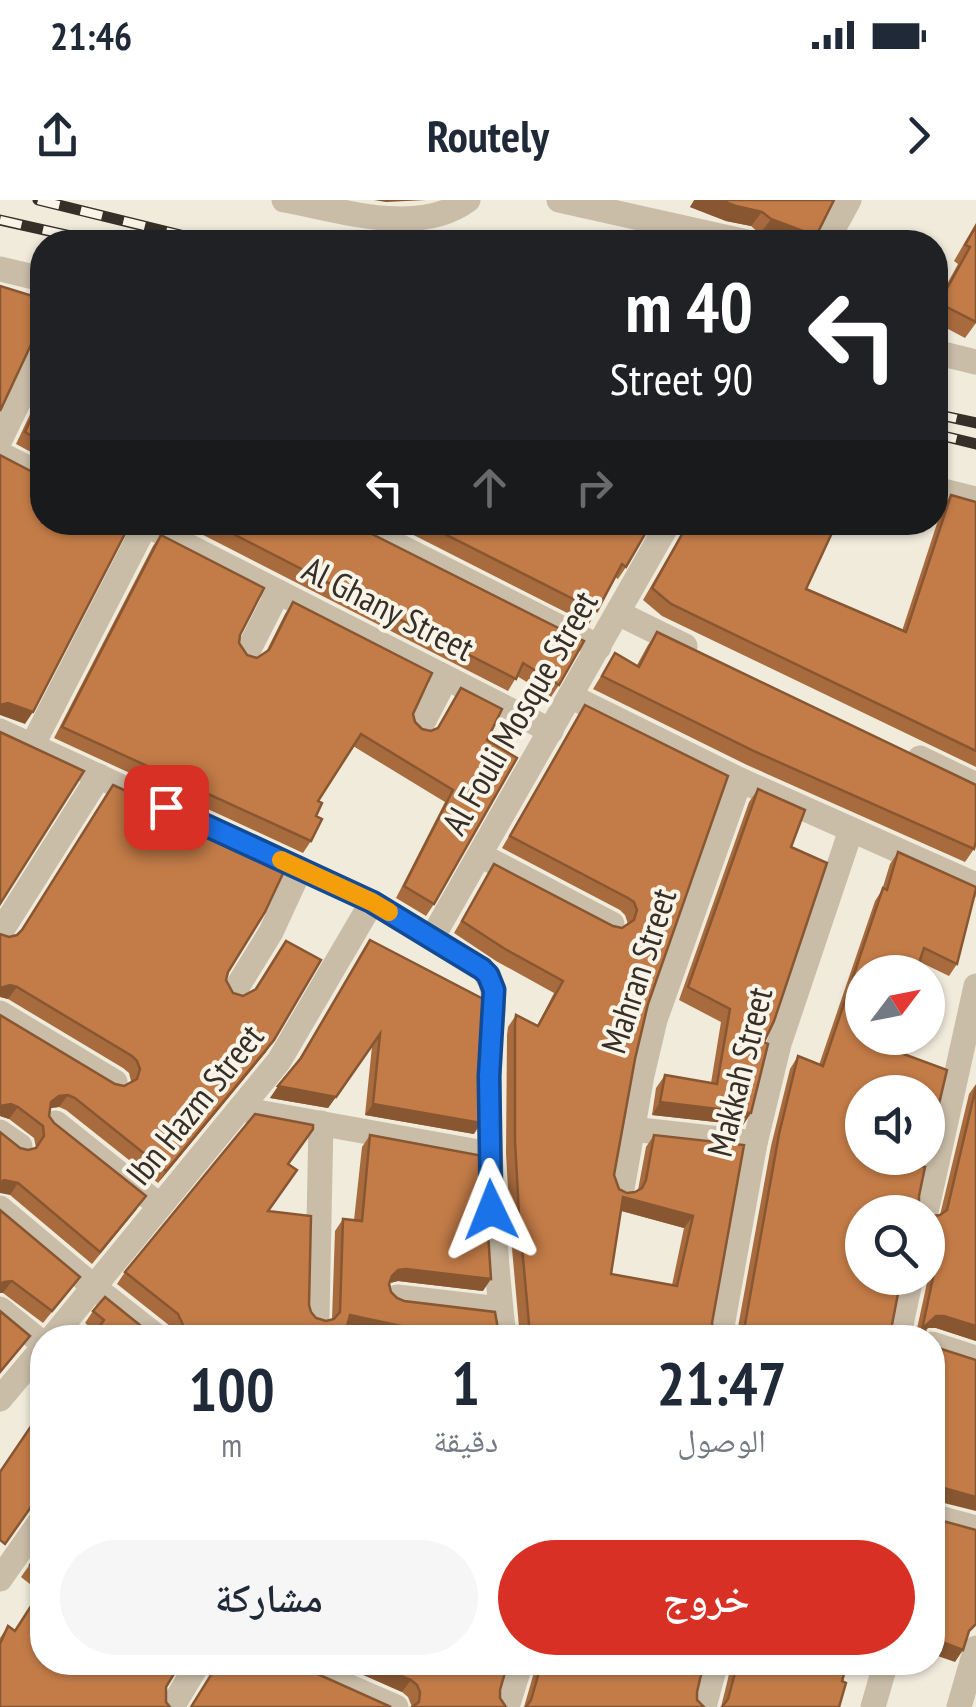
<!DOCTYPE html>
<html lang="ar">
<head>
<meta charset="utf-8">
<style>
	:root { --surface:#fff; --page:#f6f6f7; --text:#1f2937; --muted:#747a83; --accent:#d93025 }
	body { margin:0; font-family:"PT Sans Narrow","Noto Naskh Arabic",sans-serif; background:var(--page); color:var(--text); direction:rtl; height:100vh; display:flex; flex-direction:column; font-size:38px; white-space:nowrap }
	* { box-sizing:border-box; margin:0 }
	p { font-size:32px; color:var(--muted) }
	.icon { flex:none; width:55px; height:55px; fill:none; stroke:currentColor; stroke-width:2; stroke-linecap:round; stroke-linejoin:round }
	.map { position:relative; flex:1; overflow:hidden; direction:ltr }
	.panel { position:absolute; left:30px; top:1125px; width:915px; height:350px; display:flex; flex-direction:column; background:var(--surface); border-radius:40px; box-shadow:0 2px 8px #0004; direction:rtl }
	.panel>* { flex:none }
	.hud { position:absolute; left:30px; top:30px; width:918px; height:305px; border-radius:40px; box-shadow:0 2px 8px #0004; direction:rtl; background:#202124; color:#fff; overflow:hidden }
	.needle { width:65px; rotate:58deg }
	.buttons { position:absolute; left:845px; top:755px; display:grid; gap:20px }
	.buttons a { display:grid; place-items:center; width:100px; height:100px; border-radius:50%; background:var(--surface); box-shadow:0 2px 8px #0004; font-size:50px }
	.pin { position:absolute; display:grid; place-items:center; width:85px; height:85px; color:#fff; margin:-42px; border-radius:20px; box-shadow:0 5px 15px #0006 }
	.me { position:absolute; width:110px; margin:-55px; rotate:358deg; stroke-linejoin:round; filter:drop-shadow(0 0 8px #0008) }
	.turn { display:flex; align-items:center; gap:35px; height:210px; padding:0 30px; font-size:45px }
	.turn .icon { width:130px; height:130px; stroke-width:2.5 }
	.turn b { display:block; font-size:70px; line-height:85px }
	.lanes { display:flex; align-items:center; height:95px; padding:0 30px; background:#0003; justify-content:center; gap:50px; direction:ltr }
	.lanes .off { opacity:.35 }
	.eta { display:flex; justify-content:space-evenly; align-items:center; height:170px; text-align:center }
	.eta b { font-size:60px; font-weight:600; line-height:70px }
	.primary-button { display:flex; gap:20px; margin-top:auto; padding:20px 30px }
	.primary-button a { flex:1; height:115px; border-radius:60px; background:var(--accent); color:#fff; font-size:40px; font-weight:600; line-height:115px; text-align:center }
	.primary-button a+a { background:var(--page); color:var(--text) }
	.status { display:flex; justify-content:space-between; align-items:center; height:70px; padding:0 50px; background:var(--surface); direction:ltr }
	.status svg { height:28px; fill:currentColor }
	header { display:flex; justify-content:space-between; align-items:center; height:130px; padding:0 30px; background:var(--surface); font-size:45px; font-weight:600 }
	.map>svg:first-child { display:block }
	.lines { fill:none; stroke-linecap:round; stroke-linejoin:round }
	.minor { stroke:#c9bda8; stroke-width:25 }
	.tertiary { stroke:#c9bda8; stroke-width:25 }
	.rail-casing { stroke:#362f28; stroke-width:11 }
	.rail { stroke:#f9f4e8; stroke-width:8; stroke-dasharray:22; stroke-linecap:butt }
	.wall { fill:#a86b3e; fill-rule:evenodd }
	.shaded-wall { fill:#885732 }
	.building { fill:#c37c48; stroke:#885732; stroke-width:2.5; fill-rule:evenodd }
	.route-casing { stroke:#114b97; stroke-width:25 }
	.route { stroke:#1a73e8; stroke-width:18 }
	.slow { stroke:#f59e0b; stroke-width:18 }
	.labels { text-anchor:middle; stroke-width:8; stroke-linejoin:round; paint-order:stroke }
	.street-label { font-size:35px; fill:#362f28; stroke:#f9f4e8 }
</style>
</head>
<body>
<div class="status"><b>21:46</b><svg viewBox="0 0 49 12"><path d="M0 12V9h3v3zM5 12V6h3v6zM10 12V3h3v9zM15 12V0h3v12zM26 1h20v11H26zM47 4h2v5h-2z"/></svg></div>
<header><svg class="icon" aria-label="forward" viewBox="0 0 24 24"><path d="M9 5l7 7-7 7"/></svg>Routely<svg class="icon" aria-label="share" viewBox="0 0 24 24"><path d="M12 15V3M7 8l5-5 5 5M5 13v7h14v-7"/></svg></header>
<div class="map">
<svg width="976" height="1507" viewBox="0 0 976 1507">
	<rect width="100%" height="100%" fill="#f1ebdc"/>
	<g class="lines">
		<g class="minor">
			<path d="M284 0C341 10 418 37 468 0"/>
			<polyline points="559,0 747,42"/>
			<polyline points="826,42 849,0"/>
			<polyline points="935,152 976,162"/>
			<polyline points="0,240 42,153"/>
			<polyline points="0,254 42,275"/>
			<polyline points="141,322 551,531"/>
			<polyline points="370,322 368,327 371,332 599,447"/>
			<polyline points="618,413 685,446"/>
			<polyline points="247,453 278,392"/>
			<polyline points="570,496 740,580 976,685"/>
			<polyline points="421,526 446,478"/>
			<path d="M0 531 372 702 482 769C501 788 491 819 490 843 487 942 493 1039 504 1138"/>
			<polyline points="32,546 147,322"/>
			<polyline points="920,558 976,585"/>
			<polyline points="480,655 612,724"/>
			<polyline points="0,733 99,576"/>
			<polyline points="432,738 669,322"/>
			<polyline points="234,792 271,732 300,669"/>
			<polyline points="0,813 115,882"/>
			<polyline points="241,909 490,954"/>
			<polyline points="56,923 160,1006"/>
			<polyline points="632,929 755,943"/>
			<polyline points="0,932 20,946"/>
			<polyline points="622,989 642,875 655,820 740,580"/>
			<polyline points="0,1008 94,1087 159,1138"/>
			<polyline points="926,1012 976,786"/>
			<polyline points="397,1097 500,1109"/>
			<polyline points="0,1109 42,1143"/>
			<polyline points="317,1117 321,923"/>
			<polyline points="52,1138 279,861 372,702"/>
			<polyline points="720,1138 755,943 779,844 851,630"/>
			<polyline points="898,1138 911,1078"/>
			<polyline points="932,1144 976,1158"/>
			<polyline points="0,1199 42,1149"/>
			<polyline points="932,1316 976,1328"/>
			<polyline points="0,1379 42,1319"/>
			<polyline points="292,1462 396,1507"/>
			<polyline points="172,1507 199,1462"/>
			<polyline points="507,1507 521,1462"/>
			<polyline points="704,1507 716,1462"/>
			<polyline points="873,1507 886,1462"/>
			<polyline points="959,1507 976,1448"/>
		</g>
		<g class="tertiary">
			<polyline points="0,69 42,79"/>
			<polyline points="935,289 976,299"/>
		</g>
		<g class="rail-casing">
			<g id="rail">
				<polyline points="38,0 209,42"/>
				<polyline points="0,20 98,42"/>
				<polyline points="935,214 976,223"/>
				<polyline points="935,234 976,244"/>
			</g>
		</g>
		<use href="#rail" class="rail"/>
	</g>
	<g class="wall">
		<polygon points="694,0 834,0 811,42 784,42 760,34 751,26 726,21 690,7"/>
		<polygon points="976,23 976,123 965,138 935,122 935,106 958,64 954,61"/>
		<polygon points="42,189 42,258 16,244"/>
		<polygon points="951,295 976,302 976,567 662,416 643,400 684,329 683,322 837,322 806,389 902,431 942,308"/>
		<polygon points="178,322 363,322 366,328 559,485 551,497 517,476 508,491"/>
		<polygon points="388,322 652,322 626,367 618,379 615,377 597,411 589,424"/>
		<polygon points="161,335 240,435 239,443 247,455 257,458 266,452 285,414 293,402 413,514 415,522 422,529 431,531 437,528 461,488 487,540 434,704 426,716 396,698 445,602 353,546 318,601 311,641 303,653 54,538 153,346"/>
		<polygon points="657,432 974,649 965,662 747,565 593,489 615,453 637,465 648,445"/>
		<path d="M585 505 728 576 648 804 635 859 614 975 619 989 627 993 635 992 638 990 646 947 654 935 744 945 712 1123 713 1130 717 1138H520L510 1026 506 953 507 835 508 827 516 815 537 826 554 793 496 761 454 733 494 664 613 726 622 728 628 724 625 715 620 710 502 648ZM621 1011 684 1028 672 1085 611 1074Z"/>
		<polygon points="758,589 791,647 764,842 751,913 743,925 652,915 656,888 665,875 711,883 721,822 679,800 749,602"/>
		<polygon points="898,652 957,764 949,776 920,762 890,849 938,908 930,920 862,892 891,1130 896,1138 736,1138 771,946 790,869 798,856 819,865 875,701 882,690 890,664"/>
		<polygon points="9,737 228,772 226,780 233,793 243,796 254,790 286,741 266,852 158,983 66,910 59,907 50,908 49,916 54,923 137,1009 92,1064 10,995 20,948 28,950 36,948 34,938 9,919 0,916 0,815 115,884 124,886 131,881 129,873 123,868 8,799 1,797"/>
		<polygon points="370,740 474,934 365,915 372,846 328,908 270,898 296,864"/>
		<polygon points="976,884 976,1141 936,1128 928,1128 915,1138 928,1078 928,1014 932,1016 940,1015 969,894"/>
		<polygon points="370,935 483,1091 398,1081 390,1083 391,1092 397,1098 499,1135 502,1138 391,1138 347,1128 344,1138 174,1138 170,1126 117,1084 125,1072 288,964 268,1011 309,1105 311,1112 316,1118 326,1121 332,1119 335,1031 343,1019 354,1020 362,947"/>
		<polygon points="0,1010 80,1077 43,1123 3,1093"/>
		<polygon points="93,1111 156,1138 96,1132 85,1123"/>
		<polygon points="42,1347 42,1462 0,1507 0,1438 8,1426 15,1431 40,1392 21,1377"/>
		<polygon points="334,1462 509,1462 412,1507 408,1497 402,1492"/>
		<polygon points="537,1462 704,1462 697,1492 697,1500 704,1507 524,1507"/>
		<polygon points="732,1462 847,1462 839,1507 721,1507"/>
	</g>
	<g class="shaded-wall">
		<polygon points="374,0 426,0 386,2"/>
		<polygon points="695,0 720,0 762,12 751,26 726,21 690,7"/>
		<polygon points="771,19 816,36 811,42 784,42 760,34"/>
		<polygon points="42,127 42,138 32,140 41,128"/>
		<polygon points="8,503 33,512 25,524 0,515 0,505"/>
		<polygon points="10,785 17,787 8,799 0,797 0,788"/>
		<polygon points="274,840 266,852 158,983 166,971"/>
		<polygon points="278,886 336,897 328,908 270,898"/>
		<polygon points="68,895 59,907 51,908 51,902 59,896"/>
		<polygon points="660,902 751,913 743,925 652,915"/>
		<polygon points="11,904 18,907 9,919 0,916 0,906"/>
		<polygon points="373,904 481,923 474,934 365,915"/>
		<polygon points="928,904 938,908 930,920 928,919"/>
		<polygon points="4,980 18,983 10,995 0,993 0,983"/>
		<polygon points="623,997 693,1016 684,1028 615,1009"/>
		<polygon points="406,1069 491,1079 483,1091 398,1081 390,1083 392,1076 398,1070"/>
		<polygon points="12,1081 3,1093 0,1093 0,1084 4,1082"/>
		<polygon points="350,1115 456,1138 391,1138 342,1127"/>
		<polygon points="936,1116 944,1116 976,1126 976,1141 936,1128 928,1128 917,1138 925,1126"/>
		<polygon points="570,1131 607,1138 565,1138"/>
		<polygon points="944,1288 976,1297 976,1311 932,1300 932,1291 935,1289"/>
		<polygon points="42,1295 42,1303 29,1309 38,1297"/>
		<polygon points="932,1438 963,1450 955,1462 932,1454"/>
		<polygon points="334,1462 370,1462 411,1480 402,1492"/>
	</g>
	<g class="building">
		<polygon points="720,0 834,0 816,36 771,19 762,12 736,6"/>
		<polygon points="976,26 976,122 939,103 970,47 965,45"/>
		<polygon points="0,86 42,99 42,127 36,134 0,211"/>
		<polygon points="42,195 42,242 25,232"/>
		<polygon points="0,255 42,277 42,322 131,322 33,512 8,503 0,505"/>
		<polygon points="951,295 976,302 976,551 671,404 652,388 689,322 837,322 806,389 906,432"/>
		<polygon points="210,322 363,322 366,328 372,334 584,441 559,485 523,463 516,479"/>
		<polygon points="421,322 652,322 626,367 622,364 597,411"/>
		<polygon points="161,335 264,388 240,435 239,443 247,455 257,458 269,450 293,402 432,473 413,514 415,522 422,529 431,531 438,528 461,488 502,509 487,540 517,558 434,704 404,686 453,590 361,534 318,601 322,603 316,616 322,619 311,641 62,527"/>
		<polygon points="657,432 976,585 976,641 974,649 756,552 602,476 615,453 639,467"/>
		<path d="M585 505 728 576 648 804 635 859 614 975 619 989 627 993 635 992 642 988 646 980 654 935 744 945 712 1123 713 1130 717 1138H607L570 1131 568 1138H523L527 1133 529 1124 519 1014 515 941V823L516 815 538 826 563 781 505 749 462 721 494 664 613 726 622 728 634 720 637 710 634 702 628 698 510 636ZM623 997 693 1016 677 1086 611 1074Z"/>
		<polygon points="0,532 84,571 0,704"/>
		<polygon points="113,585 287,665 265,712 228,772 226,780 233,793 243,796 256,789 286,741 321,760 274,840 166,971 75,898 68,895 59,896 51,902 49,916 54,923 146,996 100,1052 18,983 4,980 0,983 0,932 20,948 28,950 36,948 44,936 43,926 18,907 11,904 0,906 0,815 115,884 124,886 137,879 140,869 137,861 132,856 17,787 10,785 0,788 0,734 9,737 17,735 22,730"/>
		<polygon points="758,589 805,610 791,647 827,663 774,821 764,842 768,844 751,913 660,902 665,875 717,884 730,809 688,787"/>
		<polygon points="898,652 976,687 976,689 957,764 924,748 916,772 862,772 862,838 894,838 890,849 947,870 938,908 928,904 928,892 862,892 862,958 889,958 925,967 919,996 919,1006 924,1012 862,1012 862,1078 901,1078 891,1130 896,1138 739,1138 744,1130 779,934 798,856 823,866 883,688 887,690"/>
		<polygon points="370,740 485,800 482,831 481,923 373,904 380,834 336,897 278,886 301,858"/>
		<polygon points="976,887 976,1126 944,1116 936,1116 925,1126 926,1138 915,1138 922,1130 935,1068 934,1060 928,1054 928,1014 932,1016 940,1015 947,1010"/>
		<polygon points="255,914 313,925 313,929 288,964 297,970 268,1011 311,1016 309,1105 311,1112 316,1118 326,1121 334,1119 340,1112 343,1019 362,1021 370,935 483,956 491,1079 406,1069 398,1070 392,1076 389,1084 391,1092 397,1098 404,1101 495,1112 499,1135 502,1138 456,1138 350,1115 344,1138 178,1138 181,1135 184,1127 178,1114 125,1072"/>
		<polygon points="0,1010 80,1077 52,1111 12,1081 4,1082 0,1084"/>
		<polygon points="105,1097 156,1138 92,1138 104,1120 93,1111"/>
		<polygon points="0,1111 30,1136 0,1172"/>
		<polygon points="932,1146 976,1160 976,1297 944,1288 935,1289 932,1291"/>
		<polygon points="42,1210 42,1295 38,1297 5,1344 0,1340 0,1272"/>
		<polygon points="932,1318 976,1330 976,1424 969,1431 963,1450 932,1438"/>
		<polygon points="42,1347 42,1375 30,1365"/>
		<polygon points="42,1389 42,1462 181,1462 166,1487 166,1502 170,1507 0,1507 0,1444 8,1426 15,1431"/>
		<polygon points="219,1462 291,1462 391,1507 191,1507"/>
		<polygon points="370,1462 508,1462 500,1490 500,1498 506,1507 412,1507 419,1502 420,1492 417,1485 411,1480"/>
		<polygon points="542,1462 704,1462 697,1492 697,1500 704,1507 526,1507 531,1500"/>
		<polygon points="738,1462 847,1462 842,1481 846,1483 839,1507 722,1507 728,1499"/>
	</g>
	<g class="lines">
		<g class="route-casing">
			<polyline id="route" points="166,607 372,702 482,769 488,775 494,790 489,876 491,1010"/>
		</g>
		<use href="#route" class="route"/>
		<polyline class="slow" points="281,660 372,702 389,712"/>
	</g>
	<g class="labels">
		<g class="street-label">
			<text transform="translate(388 409) rotate(27)" y="12">Al Ghany Street</text>
			<text transform="translate(520 513) rotate(-60)" y="12">Al Fouli Mosque Street</text>
			<text transform="translate(639 771) rotate(-72)" y="12">Mahran Street</text>
			<text transform="translate(740 872) rotate(-76)" y="12">Makkah Street</text>
			<text transform="translate(195 905) rotate(-51)" y="12">Ibn Hazm Street</text>
		</g>
	</g>
</svg>
<div class="buttons">
<a><svg class="needle" viewBox="-14 -14 28 28"><path d="M0-13l5 13h-10z" fill="#e53935"/><path d="M0 13l5-13h-10z" fill="#747a83"/></svg></a>
<a><svg class="icon" aria-label="sound" viewBox="0 0 24 24"><path d="M4 9h4l5-4v14l-5-4H4zM17 9q2 3 0 6"/></svg></a>
<a><svg class="icon" aria-label="search" viewBox="0 0 24 24"><circle cx="10" cy="10" r="6"/><path d="M15 15l6 6"/></svg></a>
</div>
<div class="pin" style="left:166px;top:607px;background:#d93025"><svg class="icon" aria-label="arrive" viewBox="0 0 24 24"><path d="M6 21V4h12l-3 4 3 4H6"/></svg></div>
<svg class="me" style="left:491px;top:1010px" viewBox="-20 -20 40 40"><path d="M0-17L14 15 0 8-14 15z" fill="#1a73e8" stroke="#fff" stroke-width="4"/></svg>
<div class="hud">
<div class="turn"><svg class="icon" aria-label="left" viewBox="0 0 24 24"><path d="M17 20v-9H6M10 6l-5 5 5 5"/></svg><div><b>40 m</b>Street 90</div></div>
<div class="lanes"><svg class="icon" aria-label="left" viewBox="0 0 24 24"><path d="M17 20v-9H6M10 6l-5 5 5 5"/></svg><svg class="icon off" aria-label="ahead" viewBox="0 0 24 24"><path d="M12 20V5M6 11l6-6 6 6"/></svg><svg class="icon off" aria-label="right" viewBox="0 0 24 24"><path d="M7 20v-9h11M14 6l5 5-5 5"/></svg></div>
</div>
<section class="panel">
<div class="eta">
<div><b>21:47</b><p>الوصول</p></div>
<div><b>1</b><p>دقيقة</p></div>
<div><b>100</b><p>m</p></div>
</div>
<div class="primary-button"><a>خروج</a><a>مشاركة</a></div>
</section>
</div>
</body>
</html>
